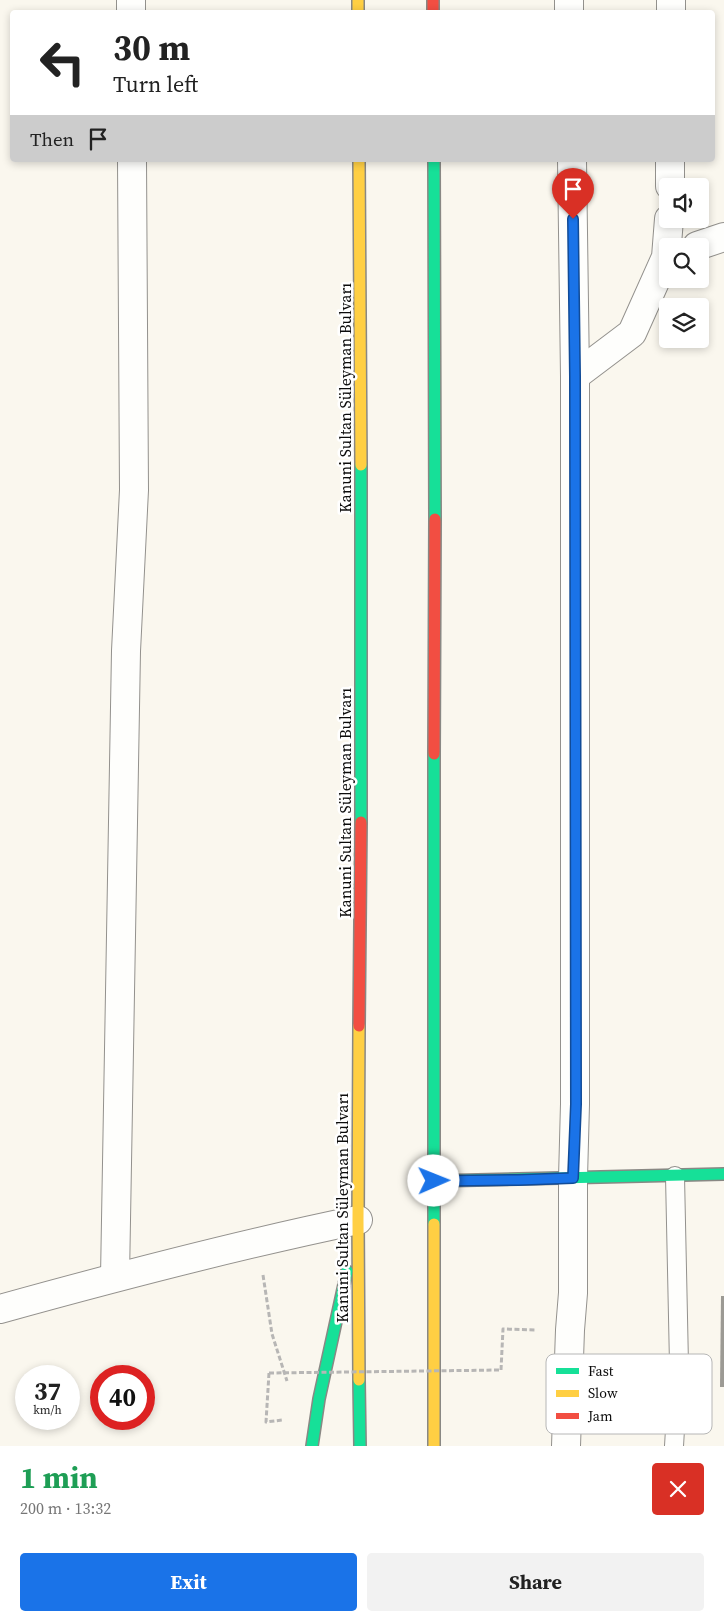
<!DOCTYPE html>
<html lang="en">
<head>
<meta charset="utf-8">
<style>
	:root { --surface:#fff; --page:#f2f2f2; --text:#222; --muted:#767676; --accent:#1a73e8 }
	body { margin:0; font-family:"Source Serif 4",serif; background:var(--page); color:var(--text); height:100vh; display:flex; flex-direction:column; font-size:19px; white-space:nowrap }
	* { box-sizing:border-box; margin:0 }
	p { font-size:16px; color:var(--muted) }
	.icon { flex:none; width:28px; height:28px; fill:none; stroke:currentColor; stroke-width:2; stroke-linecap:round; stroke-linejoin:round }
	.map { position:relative; height:1446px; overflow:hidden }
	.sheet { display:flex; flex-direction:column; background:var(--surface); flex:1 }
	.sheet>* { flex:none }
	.guide { position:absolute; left:10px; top:10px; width:705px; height:152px; border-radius:5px; box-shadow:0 2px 8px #0003; background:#fff; color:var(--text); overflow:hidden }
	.buttons { position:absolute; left:659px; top:178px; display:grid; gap:10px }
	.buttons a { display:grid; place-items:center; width:50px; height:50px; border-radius:5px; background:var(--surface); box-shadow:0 2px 8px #0003; font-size:25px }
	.speed { position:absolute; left:15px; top:1365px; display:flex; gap:10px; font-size:25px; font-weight:700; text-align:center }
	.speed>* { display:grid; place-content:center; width:65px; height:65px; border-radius:50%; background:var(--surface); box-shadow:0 2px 8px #0003; line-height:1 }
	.speed small { font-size:12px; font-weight:400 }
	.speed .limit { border:8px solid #d22; background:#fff; color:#111 }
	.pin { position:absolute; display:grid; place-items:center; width:42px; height:42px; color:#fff; margin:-51px -21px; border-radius:50% 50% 50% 0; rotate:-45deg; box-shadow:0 0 5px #0007 }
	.pin .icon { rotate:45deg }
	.me { position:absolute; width:55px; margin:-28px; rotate:89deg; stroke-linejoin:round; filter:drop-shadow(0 0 4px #0008) }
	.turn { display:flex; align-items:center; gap:18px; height:105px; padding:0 20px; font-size:22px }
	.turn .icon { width:65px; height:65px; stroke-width:2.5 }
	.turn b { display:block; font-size:35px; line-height:42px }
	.then { display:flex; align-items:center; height:48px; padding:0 20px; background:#0003; gap:10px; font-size:19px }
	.round { display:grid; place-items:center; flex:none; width:52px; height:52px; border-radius:5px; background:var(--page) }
	.headline { display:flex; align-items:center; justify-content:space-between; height:85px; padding:0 20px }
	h1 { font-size:30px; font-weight:700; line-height:38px; color:#1e9e55 }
	.primary-button { display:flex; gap:10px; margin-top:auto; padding:10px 20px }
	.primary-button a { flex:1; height:58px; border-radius:5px; background:var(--accent); color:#fff; font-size:20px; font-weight:700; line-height:58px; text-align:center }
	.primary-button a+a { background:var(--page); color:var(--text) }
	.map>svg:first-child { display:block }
	.building { fill:#9c9a94 }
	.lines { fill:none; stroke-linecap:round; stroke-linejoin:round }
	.lane-casing { stroke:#93918d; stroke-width:20 }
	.street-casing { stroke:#93918d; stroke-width:30 }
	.fast-casing { stroke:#898884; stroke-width:14 }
	.slow-casing { stroke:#898884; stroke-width:14 }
	.jam-casing { stroke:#898884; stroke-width:14 }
	.path { stroke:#b7b6b5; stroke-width:3; stroke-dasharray:5 2.5; stroke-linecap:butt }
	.lane { stroke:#fefefc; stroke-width:18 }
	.street { stroke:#fefefc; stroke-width:28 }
	.fast { stroke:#16e098; stroke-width:11 }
	.slow { stroke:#ffcf43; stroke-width:11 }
	.jam { stroke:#f24e42; stroke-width:11 }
	.path-bridge { stroke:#b7b6b5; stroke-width:3; stroke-dasharray:5 2.5; stroke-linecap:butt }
	.route-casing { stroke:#114b97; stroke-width:12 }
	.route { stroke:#1a73e8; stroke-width:9 }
	.labels { text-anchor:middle; stroke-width:5; stroke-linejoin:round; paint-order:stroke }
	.street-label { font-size:16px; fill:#0b0b0b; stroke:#fff }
	.key { fill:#fff; stroke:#b6b6b6; stroke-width:1 }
	.key-label { font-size:14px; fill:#0b0b0b }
</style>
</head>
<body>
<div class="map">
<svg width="724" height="1446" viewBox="0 0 724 1446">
	<rect width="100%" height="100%" fill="#faf7ee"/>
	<polygon class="building" points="721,1296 724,1296 724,1387 720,1387"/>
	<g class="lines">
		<g class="lane-casing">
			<polyline id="lane" points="674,1446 679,1364 675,1176"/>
		</g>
		<g class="street-casing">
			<g id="street">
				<polyline points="131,0 131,12"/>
				<polyline points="569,0 569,12"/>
				<polyline points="671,12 671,0"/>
				<polyline points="670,186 670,160"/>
				<polyline points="697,246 724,237"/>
				<polyline points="575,376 632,333 666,257 669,219"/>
				<polyline points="115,1277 126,651 134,490 132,160"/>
				<path d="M0 1309C119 1276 237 1245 358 1220"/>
				<polyline points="566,1446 570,1330 573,1293 573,1178 575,1104 575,376 572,160"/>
			</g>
		</g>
		<g class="fast-casing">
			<g id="fast">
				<polyline points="434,160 435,519"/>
				<polyline points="361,465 361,822"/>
				<polyline points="434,754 434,1224"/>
				<polyline points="434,1181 724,1174"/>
				<polyline points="359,1380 360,1446"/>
				<polyline points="312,1446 319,1399 347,1271"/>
			</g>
		</g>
		<g class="slow-casing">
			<g id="slow">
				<polyline points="358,0 358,12"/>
				<polyline points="359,160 361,465"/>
				<polyline points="434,1224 434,1446"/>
				<polyline points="359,1380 358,1220 359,1026"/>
			</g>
		</g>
		<g class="jam-casing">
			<g id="jam">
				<polyline points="433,0 433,12"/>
				<polyline points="434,754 435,519"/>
				<polyline points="359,1026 361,822"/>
			</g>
		</g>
		<g class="path">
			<polyline points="263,1275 272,1334 287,1381"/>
			<polyline points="501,1370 503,1329 536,1330"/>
			<polyline points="269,1373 266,1422 282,1420"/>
		</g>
		<use href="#lane" class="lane"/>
		<use href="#street" class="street"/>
		<use href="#fast" class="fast"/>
		<use href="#slow" class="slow"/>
		<use href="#jam" class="jam"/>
		<polyline class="path-bridge" points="269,1373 501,1370"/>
	</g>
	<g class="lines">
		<g class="route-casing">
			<polyline id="route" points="434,1181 518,1180 573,1178 576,1104 575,376 573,219"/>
		</g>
		<use href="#route" class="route"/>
	</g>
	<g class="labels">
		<g class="street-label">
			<text transform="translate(345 398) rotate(-90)" y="6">Kanuni Sultan Süleyman Bulvarı</text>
			<text transform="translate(345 803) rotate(-90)" y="6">Kanuni Sultan Süleyman Bulvarı</text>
			<text transform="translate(342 1208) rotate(-90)" y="6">Kanuni Sultan Süleyman Bulvarı</text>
		</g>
	</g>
	<rect x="546" y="1354" width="166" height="80" rx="8" class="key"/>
	<rect x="556" y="1368" width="23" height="6" fill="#16e098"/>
	<rect x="556" y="1390" width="23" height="7" fill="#ffcf43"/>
	<rect x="556" y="1413" width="23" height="6" fill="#f24e42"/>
	<g class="key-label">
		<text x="588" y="1376">Fast</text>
		<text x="588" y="1398">Slow</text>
		<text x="588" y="1421">Jam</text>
	</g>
</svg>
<div class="buttons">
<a><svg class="icon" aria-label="sound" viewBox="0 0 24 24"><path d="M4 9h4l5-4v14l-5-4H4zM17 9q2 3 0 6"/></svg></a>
<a><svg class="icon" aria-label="search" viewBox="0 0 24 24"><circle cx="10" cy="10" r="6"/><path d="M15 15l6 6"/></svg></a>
<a><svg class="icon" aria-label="layers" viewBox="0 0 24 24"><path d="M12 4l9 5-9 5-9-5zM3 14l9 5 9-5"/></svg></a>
</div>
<div class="speed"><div>37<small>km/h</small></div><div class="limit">40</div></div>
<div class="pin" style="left:573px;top:219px;background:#d93025"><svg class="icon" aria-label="arrive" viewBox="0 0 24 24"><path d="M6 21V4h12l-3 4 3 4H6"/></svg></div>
<svg class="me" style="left:434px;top:1181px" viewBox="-20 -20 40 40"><circle r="19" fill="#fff"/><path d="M0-13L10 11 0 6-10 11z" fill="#1a73e8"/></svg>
<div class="guide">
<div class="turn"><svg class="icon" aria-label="left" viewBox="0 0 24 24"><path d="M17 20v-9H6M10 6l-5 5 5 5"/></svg><div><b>30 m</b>Turn left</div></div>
<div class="then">Then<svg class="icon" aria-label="arrive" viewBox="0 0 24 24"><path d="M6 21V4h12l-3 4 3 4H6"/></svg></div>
</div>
</div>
<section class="sheet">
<div class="headline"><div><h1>1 min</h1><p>200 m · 13:32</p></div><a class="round" style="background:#d93025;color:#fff"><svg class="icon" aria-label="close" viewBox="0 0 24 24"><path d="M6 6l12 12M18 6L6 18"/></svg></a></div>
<div class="primary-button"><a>Exit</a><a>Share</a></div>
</section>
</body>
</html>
